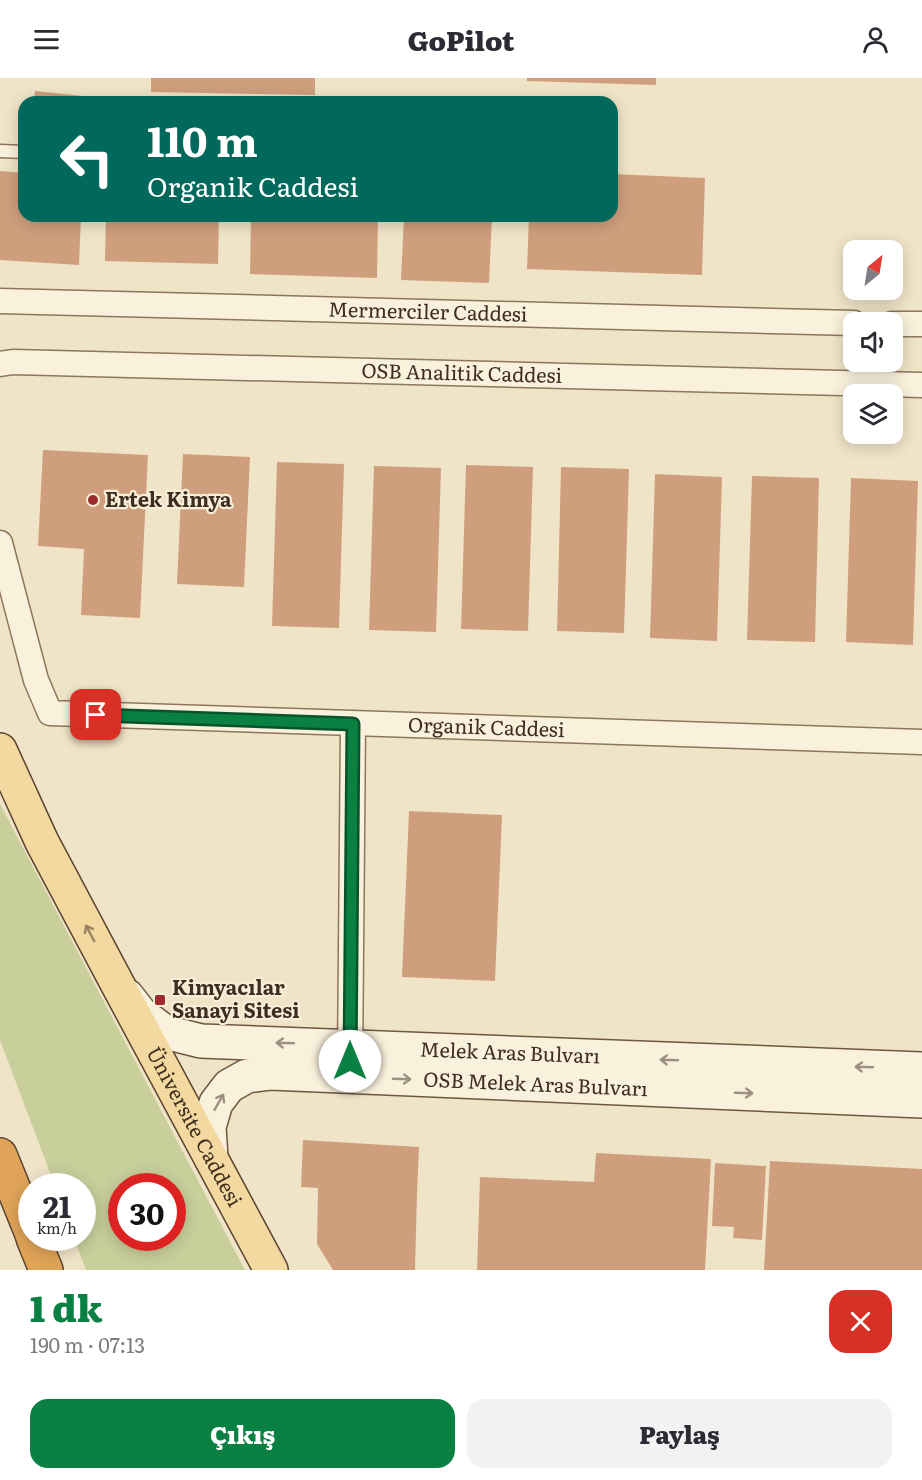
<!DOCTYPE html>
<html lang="tr">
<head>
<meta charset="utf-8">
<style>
	:root { --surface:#fff; --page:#f2f2f3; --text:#2b2b33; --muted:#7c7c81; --accent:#0b8043 }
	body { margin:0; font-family:Literata,serif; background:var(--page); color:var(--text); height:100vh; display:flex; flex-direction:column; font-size:22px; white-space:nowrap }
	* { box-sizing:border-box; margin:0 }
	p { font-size:20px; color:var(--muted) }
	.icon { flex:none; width:33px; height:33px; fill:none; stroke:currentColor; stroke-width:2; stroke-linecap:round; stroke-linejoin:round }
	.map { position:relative; height:1192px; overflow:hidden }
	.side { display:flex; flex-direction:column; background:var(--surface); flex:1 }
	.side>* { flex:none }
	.top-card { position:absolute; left:18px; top:18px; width:600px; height:126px; border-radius:18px; box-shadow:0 3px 15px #0003; background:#00695c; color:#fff; overflow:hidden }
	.needle { width:39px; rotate:30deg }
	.fabs { position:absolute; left:843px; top:162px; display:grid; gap:12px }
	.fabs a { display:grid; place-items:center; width:60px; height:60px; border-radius:12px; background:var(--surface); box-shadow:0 3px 15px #0003; font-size:30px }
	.speed { position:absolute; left:18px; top:1095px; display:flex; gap:12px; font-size:30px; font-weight:700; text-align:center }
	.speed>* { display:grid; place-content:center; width:78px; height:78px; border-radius:50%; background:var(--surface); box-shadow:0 3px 15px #0003; line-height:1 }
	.speed small { font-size:15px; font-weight:400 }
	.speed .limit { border:9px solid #d22; background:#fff; color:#111 }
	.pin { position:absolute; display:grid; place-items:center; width:51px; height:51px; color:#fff; margin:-26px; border-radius:12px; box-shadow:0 3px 9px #0006 }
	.me { position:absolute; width:66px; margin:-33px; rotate:0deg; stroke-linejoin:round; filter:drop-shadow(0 0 4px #0008) }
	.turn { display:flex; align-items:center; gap:21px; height:126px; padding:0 30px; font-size:27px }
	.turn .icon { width:78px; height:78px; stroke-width:2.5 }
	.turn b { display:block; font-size:42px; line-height:51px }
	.round { display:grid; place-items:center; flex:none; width:63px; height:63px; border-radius:18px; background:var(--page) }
	.summary { display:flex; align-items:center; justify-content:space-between; height:102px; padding:0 30px }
	h1 { font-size:36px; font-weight:800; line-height:45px; color:var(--accent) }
	.cta { display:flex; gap:12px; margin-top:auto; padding:12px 30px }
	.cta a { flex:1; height:69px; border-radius:18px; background:var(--accent); color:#fff; font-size:24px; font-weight:800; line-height:69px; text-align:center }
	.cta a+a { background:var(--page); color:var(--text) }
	header { display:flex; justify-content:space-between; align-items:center; height:78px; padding:0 30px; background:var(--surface); font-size:27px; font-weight:800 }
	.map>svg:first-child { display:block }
	.green { fill:#c9cf9b; fill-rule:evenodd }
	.building { fill:#cf9f7d }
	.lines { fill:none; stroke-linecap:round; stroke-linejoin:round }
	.lane-casing { stroke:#8d765c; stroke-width:15 }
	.street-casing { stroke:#8d765c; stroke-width:27 }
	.secondary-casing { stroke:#6f573f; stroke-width:36 }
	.primary-casing { stroke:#5b4430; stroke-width:36 }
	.highway-casing { stroke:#5b4430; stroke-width:36 }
	.lane { stroke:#faf1dc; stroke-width:12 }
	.street { stroke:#faf1dc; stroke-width:24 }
	.secondary { stroke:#faf1dc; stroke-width:33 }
	.primary { stroke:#f3d9a0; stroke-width:33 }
	.highway { stroke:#e0a458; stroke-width:33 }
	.oneway { stroke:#988460 }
	.oneway2 { stroke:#9c907e }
	.route-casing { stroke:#07532c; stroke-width:15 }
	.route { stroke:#0b8043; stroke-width:10 }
	.poi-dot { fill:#9e2a2b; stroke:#f7eed8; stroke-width:2 }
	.labels { text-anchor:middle; stroke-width:4.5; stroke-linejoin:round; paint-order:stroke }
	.street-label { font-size:20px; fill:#3d2e20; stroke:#f7eed8 }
	.poi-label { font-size:20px; font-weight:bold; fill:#3d2e20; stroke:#f7eed8; text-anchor:start }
</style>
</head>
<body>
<header><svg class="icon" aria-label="menu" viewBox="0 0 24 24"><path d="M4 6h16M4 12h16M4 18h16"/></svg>GoPilot<svg class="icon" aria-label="person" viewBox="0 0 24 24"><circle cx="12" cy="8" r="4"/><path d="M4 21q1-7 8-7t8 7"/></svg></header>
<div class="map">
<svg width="922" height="1192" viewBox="0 0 922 1192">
	<rect width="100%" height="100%" fill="#f0e4c8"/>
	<path class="green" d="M0 726 245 1192H86L74 1160H82V1108H55L0 962ZM122 1108H172V1160H122Z"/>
	<g class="building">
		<polygon points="151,0 315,0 315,17 151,14"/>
		<polygon points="527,0 656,0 656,7 527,3"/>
		<polygon points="35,13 121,22 121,24 33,24"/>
		<polygon points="0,93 24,95 24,138 81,138 79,187 0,182"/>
		<polygon points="612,96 705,100 702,197 527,191 529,138 612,138"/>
		<polygon points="106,138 219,138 218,186 105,183"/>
		<polygon points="251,138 378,138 377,200 250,196"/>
		<polygon points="404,138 492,138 489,205 401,202"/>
		<polygon points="43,372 148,377 140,540 81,537 84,471 38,468"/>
		<polygon points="183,376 250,379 244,509 177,506"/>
		<polygon points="277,384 344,386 339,550 272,548"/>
		<polygon points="466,387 533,389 528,553 461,551"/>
		<polygon points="374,388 441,390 436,554 369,552"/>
		<polygon points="561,389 629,391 624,555 557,553"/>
		<polygon points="655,396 722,399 717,563 650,560"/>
		<polygon points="752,398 819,400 815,564 747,562"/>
		<polygon points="851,400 918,403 913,567 846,564"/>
		<polygon points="409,733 502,737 495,903 402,899"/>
		<polygon points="303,1062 419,1069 417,1116 415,1192 333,1192 317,1166 318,1110 301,1109"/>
		<polygon points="596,1075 711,1081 705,1192 477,1192 480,1099 594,1104"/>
		<polygon points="770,1083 922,1091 922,1192 764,1192"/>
		<polygon points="715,1085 766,1088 762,1162 733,1160 734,1149 712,1148"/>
	</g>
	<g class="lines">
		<g class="lane-casing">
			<polyline id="lane" points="0,73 24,74"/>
		</g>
		<g class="street-casing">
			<g id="street">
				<path id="s1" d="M0 223 854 245"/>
				<polyline points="892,246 922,246"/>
				<path id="s2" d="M0 286 13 284 922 307"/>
				<path id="s3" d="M0 465 36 602 50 635 922 664"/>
				<polyline points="350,985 353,646"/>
			</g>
		</g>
		<g class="secondary-casing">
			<g id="secondary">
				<path id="s4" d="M127 918 141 936 165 954 201 963 922 991"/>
				<path id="s5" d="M211 1080 209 1049 216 1025 229 1008 247 998 271 995 922 1023"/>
			</g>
		</g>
		<g class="primary-casing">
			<g id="primary">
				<path id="s6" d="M0 672 42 764 118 907 271 1192"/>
			</g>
		</g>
		<g class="highway-casing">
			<g id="highway">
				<polyline points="0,1077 32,1156"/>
				<polyline points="33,1160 46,1192"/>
			</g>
		</g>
		<use href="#lane" class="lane"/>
		<use href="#street" class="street"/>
		<use href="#secondary" class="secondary"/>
		<use href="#primary" class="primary"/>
		<use href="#highway" class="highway"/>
	</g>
	<defs><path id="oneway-shaft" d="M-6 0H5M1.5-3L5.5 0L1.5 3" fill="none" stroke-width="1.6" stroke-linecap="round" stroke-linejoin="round" transform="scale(1.5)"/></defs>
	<use class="oneway" href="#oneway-shaft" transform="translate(90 855) rotate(-118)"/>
	<g class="oneway2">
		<use href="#oneway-shaft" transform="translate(285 965) rotate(-178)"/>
		<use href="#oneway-shaft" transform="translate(669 982) rotate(-178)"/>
		<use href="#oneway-shaft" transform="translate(864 989) rotate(-178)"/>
		<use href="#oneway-shaft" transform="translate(402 1001) rotate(2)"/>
		<use href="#oneway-shaft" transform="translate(744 1015) rotate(2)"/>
		<use href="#oneway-shaft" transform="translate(219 1024) rotate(-60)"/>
	</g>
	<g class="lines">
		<g class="route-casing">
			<polyline id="route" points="96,637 353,646 350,983"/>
		</g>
		<use href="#route" class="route"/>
	</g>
	<g class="poi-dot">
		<circle cx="93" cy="422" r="6"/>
		<rect x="154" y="916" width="12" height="12" rx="3"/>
	</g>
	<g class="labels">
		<g class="street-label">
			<text dy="7" stroke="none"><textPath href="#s1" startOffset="428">Mermerciler Caddesi</textPath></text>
			<text dy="7" stroke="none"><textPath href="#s2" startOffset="462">OSB Analitik Caddesi</textPath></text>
			<text dy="7" stroke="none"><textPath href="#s3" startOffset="614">Organik Caddesi</textPath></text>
			<text dy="7" stroke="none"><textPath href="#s4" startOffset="399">Melek Aras Bulvarı</textPath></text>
			<text dy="7" stroke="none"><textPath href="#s5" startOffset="387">OSB Melek Aras Bulvarı</textPath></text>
			<text dy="7" stroke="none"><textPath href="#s6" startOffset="424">Üniversite Caddesi</textPath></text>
		</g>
		<g class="poi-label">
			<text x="105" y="429">Ertek Kimya</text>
			<text x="172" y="917">Kimyacılar<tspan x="172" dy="23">Sanayi Sitesi</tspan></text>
		</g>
	</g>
</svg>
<div class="fabs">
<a><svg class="needle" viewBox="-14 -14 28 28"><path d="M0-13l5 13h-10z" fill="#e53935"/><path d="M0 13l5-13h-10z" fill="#7c7c81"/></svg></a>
<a><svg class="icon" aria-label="sound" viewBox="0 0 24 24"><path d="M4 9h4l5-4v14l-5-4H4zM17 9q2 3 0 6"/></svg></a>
<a><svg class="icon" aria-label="layers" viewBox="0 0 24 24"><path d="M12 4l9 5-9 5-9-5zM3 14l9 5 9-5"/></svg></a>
</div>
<div class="speed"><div>21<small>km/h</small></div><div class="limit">30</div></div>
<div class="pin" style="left:96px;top:637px;background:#d93025"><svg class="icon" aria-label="arrive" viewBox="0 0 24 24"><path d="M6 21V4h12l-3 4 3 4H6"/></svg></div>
<svg class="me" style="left:350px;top:983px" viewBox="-20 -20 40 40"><circle r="19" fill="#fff"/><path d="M0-13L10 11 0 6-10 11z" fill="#0b8043"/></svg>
<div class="top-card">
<div class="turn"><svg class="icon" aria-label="left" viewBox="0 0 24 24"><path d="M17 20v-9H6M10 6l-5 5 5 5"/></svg><div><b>110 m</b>Organik Caddesi</div></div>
</div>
</div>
<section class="side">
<div class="summary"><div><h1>1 dk</h1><p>190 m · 07:13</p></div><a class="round" style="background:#d93025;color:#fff"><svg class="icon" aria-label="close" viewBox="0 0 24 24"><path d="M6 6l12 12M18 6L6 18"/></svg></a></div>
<div class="cta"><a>Çıkış</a><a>Paylaş</a></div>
</section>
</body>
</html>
